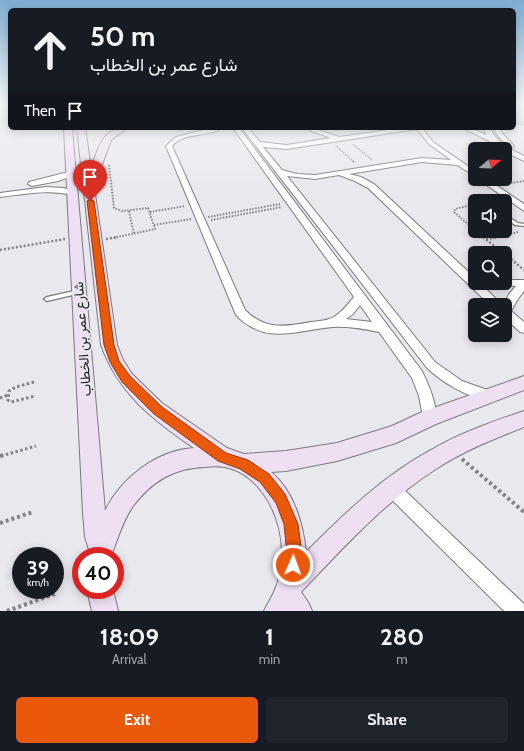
<!DOCTYPE html>
<html lang="en">
<head>
<meta charset="utf-8">
<style>
	:root { --surface:#171b24; --page:#20242c; --text:#f1f3f6; --muted:#9ea1a6; --accent:#ea580c }
	body { margin:0; font-family:Cabin,Vazirmatn,sans-serif; background:var(--page); color:var(--text); height:100vh; display:flex; flex-direction:column; font-size:15px; white-space:nowrap }
	* { box-sizing:border-box; margin:0 }
	p { font-size:13px; color:var(--muted) }
	.icon { flex:none; width:22px; height:22px; fill:none; stroke:currentColor; stroke-width:2; stroke-linecap:round; stroke-linejoin:round }
	.map { position:relative; height:611px; overflow:hidden }
	.panel { display:flex; flex-direction:column; background:var(--surface); flex:1 }
	.panel>* { flex:none }
	.banner { position:absolute; left:8px; top:8px; width:508px; height:122px; border-radius:6px; box-shadow:0 2px 10px #0003; background:#171b24; color:var(--text); overflow:hidden }
	.needle { width:26px; rotate:71deg }
	.fabs { position:absolute; left:468px; top:142px; display:grid; gap:8px }
	.fabs a { display:grid; place-items:center; width:44px; height:44px; border-radius:6px; background:var(--surface); box-shadow:0 2px 10px #0003; font-size:20px }
	.speed { position:absolute; left:12px; top:547px; display:flex; gap:8px; font-size:20px; font-weight:700; text-align:center }
	.speed>* { display:grid; place-content:center; width:52px; height:52px; border-radius:50%; background:var(--surface); box-shadow:0 2px 10px #0003; line-height:1 }
	.speed small { font-size:10px; font-weight:400 }
	.speed .limit { border:6px solid #d22; background:#fff; color:#111 }
	.pin { position:absolute; display:grid; place-items:center; width:34px; height:34px; color:#fff; margin:-41px -17px; border-radius:50% 50% 50% 0; rotate:-45deg; box-shadow:0 0 4px #0007 }
	.pin .icon { rotate:45deg }
	.me { position:absolute; width:44px; margin:-22px; rotate:2deg; stroke-linejoin:round; filter:drop-shadow(0 0 3px #0008) }
	.turn { display:flex; align-items:center; gap:14px; height:84px; padding:0 16px; font-size:18px }
	.turn .icon { width:52px; height:52px; stroke-width:2.5 }
	.turn b { display:block; font-size:28px; line-height:34px }
	.then { display:flex; align-items:center; height:38px; padding:0 16px; background:#0003; gap:8px; font-size:15px }
	.eta { display:flex; justify-content:space-evenly; align-items:center; height:68px; text-align:center }
	.eta b { font-size:24px; font-weight:700; line-height:28px }
	.button { display:flex; gap:8px; margin-top:auto; padding:8px 16px }
	.button a { flex:1; height:46px; border-radius:6px; background:var(--accent); color:#fff; font-size:16px; font-weight:700; line-height:46px; text-align:center }
	.button a+a { background:var(--page); color:var(--text) }
	.map>svg:first-child { display:block }
	.lines { fill:none; stroke-linecap:round; stroke-linejoin:round }
	.lane-casing { stroke:#7a7a7f; stroke-width:2.5 }
	.street-casing { stroke:#7a7a7f; stroke-width:2 }
	.secondary-casing { stroke:#7a7a7f; stroke-width:2 }
	.path-far4 { stroke:#838387; stroke-width:1.5; stroke-dasharray:1 1; stroke-linecap:butt }
	.path-far3 { stroke:#838387; stroke-width:2; stroke-dasharray:1.5 1.5; stroke-linecap:butt }
	.path-far2 { stroke:#838387; stroke-width:2.5; stroke-dasharray:2 2; stroke-linecap:butt }
	.path-far1 { stroke:#838387; stroke-width:3; stroke-dasharray:2.5 2.5; stroke-linecap:butt }
	.path { stroke:#838387; stroke-width:4; stroke-dasharray:3 3; stroke-linecap:butt }
	.lane { fill:#fff; fill-rule:evenodd }
	.street { fill:#fff; fill-rule:evenodd }
	.secondary { fill:#efdff3; fill-rule:evenodd }
	.route { fill:#ea580c; stroke:#983908 }
	.labels { text-anchor:middle; stroke-width:3.5; stroke-linejoin:round; paint-order:stroke }
	.street-label { font-size:14px; fill:#1e1e20; stroke:#e8e8ee }
</style>
</head>
<body>
<div class="map">
<svg width="524" height="611" viewBox="0 0 524 611">
	<rect width="100%" height="100%" fill="#e8e8ee"/>
	<g class="lines">
		<g class="lane-casing">
			<g id="lane">
				<polygon points="505,215 518,223 524,224 524,226 515,225 505,218"/>
				<polygon points="79,290 81,291 82,292 81,293 47,301 44,299 47,297"/>
			</g>
		</g>
		<g class="street-casing">
			<g id="street">
				<polygon points="514,103 520,103 514,108"/>
				<path d="M211 128H222C208 138 185 131 172 146L245 310C265 330 284 327 311 322 316 321 324 321 329 319 339 316 347 305 354 297L233 128H239L422 371C428 384 440 409 434 422L429 424 424 422 419 396 412 378 379 332C364 329 348 326 333 327 296 330 266 346 236 315L166 146 176 137ZM360 305 372 322 346 319 353 314Z"/>
				<path d="M242 128H248L260 142 287 145 331 138 311 131 310 130 313 128 339 137 402 128H422L433 142 475 171V176L457 165 422 162 349 174 361 177 374 184 475 278V283H480L502 305H490L368 188 355 181 339 175 315 179 287 176 435 362 462 381 493 392 495 396 493 400 488 402C464 394 445 385 427 368ZM417 129 429 144 451 160 422 158 315 175 297 174 282 170 263 147 287 149Z"/>
				<path d="M463 128H471L486 135 484 128H490C496 143 510 149 524 156V161L505 152V149H500L491 142Z"/>
				<polygon points="494,128 500,128 502,133 514,146 513,147 509,147 497,135"/>
				<polygon points="72,171 75,171 75,175 58,181 32,186 28,184 29,182"/>
				<polygon points="478,179 487,179 524,204 524,211"/>
				<path d="M46 187 64 188 77 193 73 195C48 189 25 194 0 197V193Z"/>
				<polygon points="505,280 524,280 524,291 518,299 511,311 524,322 524,333 520,332 505,318 505,305 504,305 509,294 516,286 501,285 500,283 505,283"/>
				<polygon points="391,480 397,483 524,604 524,611 504,611 385,493 383,488 385,483"/>
			</g>
		</g>
		<g class="secondary-casing">
			<g id="secondary">
				<path d="M64 128H72L105 511C121 478 157 450 194 448 153 420 118 393 101 345L77 128H85L91 168C99 148 101 128 127 128L111 140 94 187 117 345 123 360 132 374 162 403 227 448 244 454 286 451 337 443 392 426 422 412 524 376V390L436 424 396 443 337 461 286 471 271 472C294 491 303 524 306 552 344 514 383 476 431 450 460 433 492 422 524 411V427C494 439 463 451 436 469 384 502 343 548 301 592L308 602 312 611H264C267 604 271 599 274 592 279 581 282 566 282 553 282 520 264 478 229 468 222 466 213 466 205 467 174 468 152 481 133 506 122 522 118 539 111 556H91L85 537 83 513Z"/>
				<polygon points="87,590 113,590 118,611 92,611"/>
			</g>
		</g>
		<g class="path-far4">
			<polyline points="514,120 524,123"/>
			<polyline points="514,123 524,125"/>
			<polyline points="353,144 372,160"/>
			<polyline points="336,146 354,162"/>
		</g>
		<g class="path-far3">
			<polyline points="353,161 355,163"/>
			<polyline points="109,165 114,208 122,211 148,208 155,229 113,238"/>
			<polyline points="505,184 524,181"/>
			<polyline points="490,201 497,199"/>
			<polyline points="475,204 455,209 454,212 475,230"/>
			<polyline points="129,211 134,234"/>
			<polyline points="150,212 185,206"/>
			<polyline points="208,217 280,204"/>
			<polyline points="211,220 282,207"/>
			<polyline points="154,225 191,219"/>
			<polyline points="505,228 512,233"/>
			<polyline points="476,231 484,238"/>
			<polyline points="493,238 518,232"/>
		</g>
		<g class="path-far2">
			<polyline points="483,237 503,253"/>
			<polyline points="106,239 118,237"/>
			<polyline points="486,239 497,237"/>
			<polyline points="0,250 65,239"/>
			<polyline points="505,254 524,270"/>
		</g>
		<g class="path-far1">
			<polyline points="34,382 16,387 9,391 8,400 11,402 35,396"/>
			<polyline points="0,398 8,395"/>
			<polyline points="1,456 36,446"/>
		</g>
		<g class="path">
			<polyline points="0,456 4,455"/>
			<polyline points="462,459 524,512"/>
			<polyline points="0,523 33,512"/>
			<polyline points="7,611 55,594"/>
		</g>
		<use href="#lane" class="lane"/>
		<use href="#street" class="street"/>
		<use href="#secondary" class="secondary"/>
	</g>
	<linearGradient id="sky" x2="0" y2="1"><stop stop-color="#7dadd2"/><stop offset="0.55" stop-color="#f5f5f7"/><stop offset="1" stop-color="#f5f5f7" stop-opacity="0"/></linearGradient>
	<rect width="524" height="188" fill="url(#sky)"/>
	<polygon class="route" points="90,199 94,201 114,345 119,361 130,376 162,407 226,453 248,460 269,474 285,494 298,524 302,554 298,570 293,572 288,570 286,565 287,554 284,524 276,503 260,482 240,469 218,461 154,414 122,382 110,362 104,345 87,201"/>
	<g class="labels">
		<g class="street-label">
			<text transform="translate(82 339) rotate(-94)" y="5">شارع عمر بن الخطاب</text>
		</g>
	</g>
</svg>
<div class="fabs">
<a><svg class="needle" viewBox="-14 -14 28 28"><path d="M0-13l5 13h-10z" fill="#e53935"/><path d="M0 13l5-13h-10z" fill="#9ea1a6"/></svg></a>
<a><svg class="icon" aria-label="sound" viewBox="0 0 24 24"><path d="M4 9h4l5-4v14l-5-4H4zM17 9q2 3 0 6"/></svg></a>
<a><svg class="icon" aria-label="search" viewBox="0 0 24 24"><circle cx="10" cy="10" r="6"/><path d="M15 15l6 6"/></svg></a>
<a><svg class="icon" aria-label="layers" viewBox="0 0 24 24"><path d="M12 4l9 5-9 5-9-5zM3 14l9 5 9-5"/></svg></a>
</div>
<div class="speed"><div>39<small>km/h</small></div><div class="limit">40</div></div>
<div class="pin" style="left:90px;top:201px;background:#d93025"><svg class="icon" aria-label="arrive" viewBox="0 0 24 24"><path d="M6 21V4h12l-3 4 3 4H6"/></svg></div>
<svg class="me" style="left:293px;top:565px" viewBox="-20 -20 40 40"><circle r="17" fill="#ea580c" stroke="#fff" stroke-width="3"/><path d="M0-11L8 9 0 5-8 9z" fill="#fff"/></svg>
<div class="banner">
<div class="turn"><svg class="icon" aria-label="ahead" viewBox="0 0 24 24"><path d="M12 20V5M6 11l6-6 6 6"/></svg><div><b>50 m</b>شارع عمر بن الخطاب</div></div>
<div class="then">Then<svg class="icon" aria-label="arrive" viewBox="0 0 24 24"><path d="M6 21V4h12l-3 4 3 4H6"/></svg></div>
</div>
</div>
<section class="panel">
<div class="eta">
<div><b>18:09</b><p>Arrival</p></div>
<div><b>1</b><p>min</p></div>
<div><b>280</b><p>m</p></div>
</div>
<div class="button"><a>Exit</a><a>Share</a></div>
</section>
</body>
</html>
